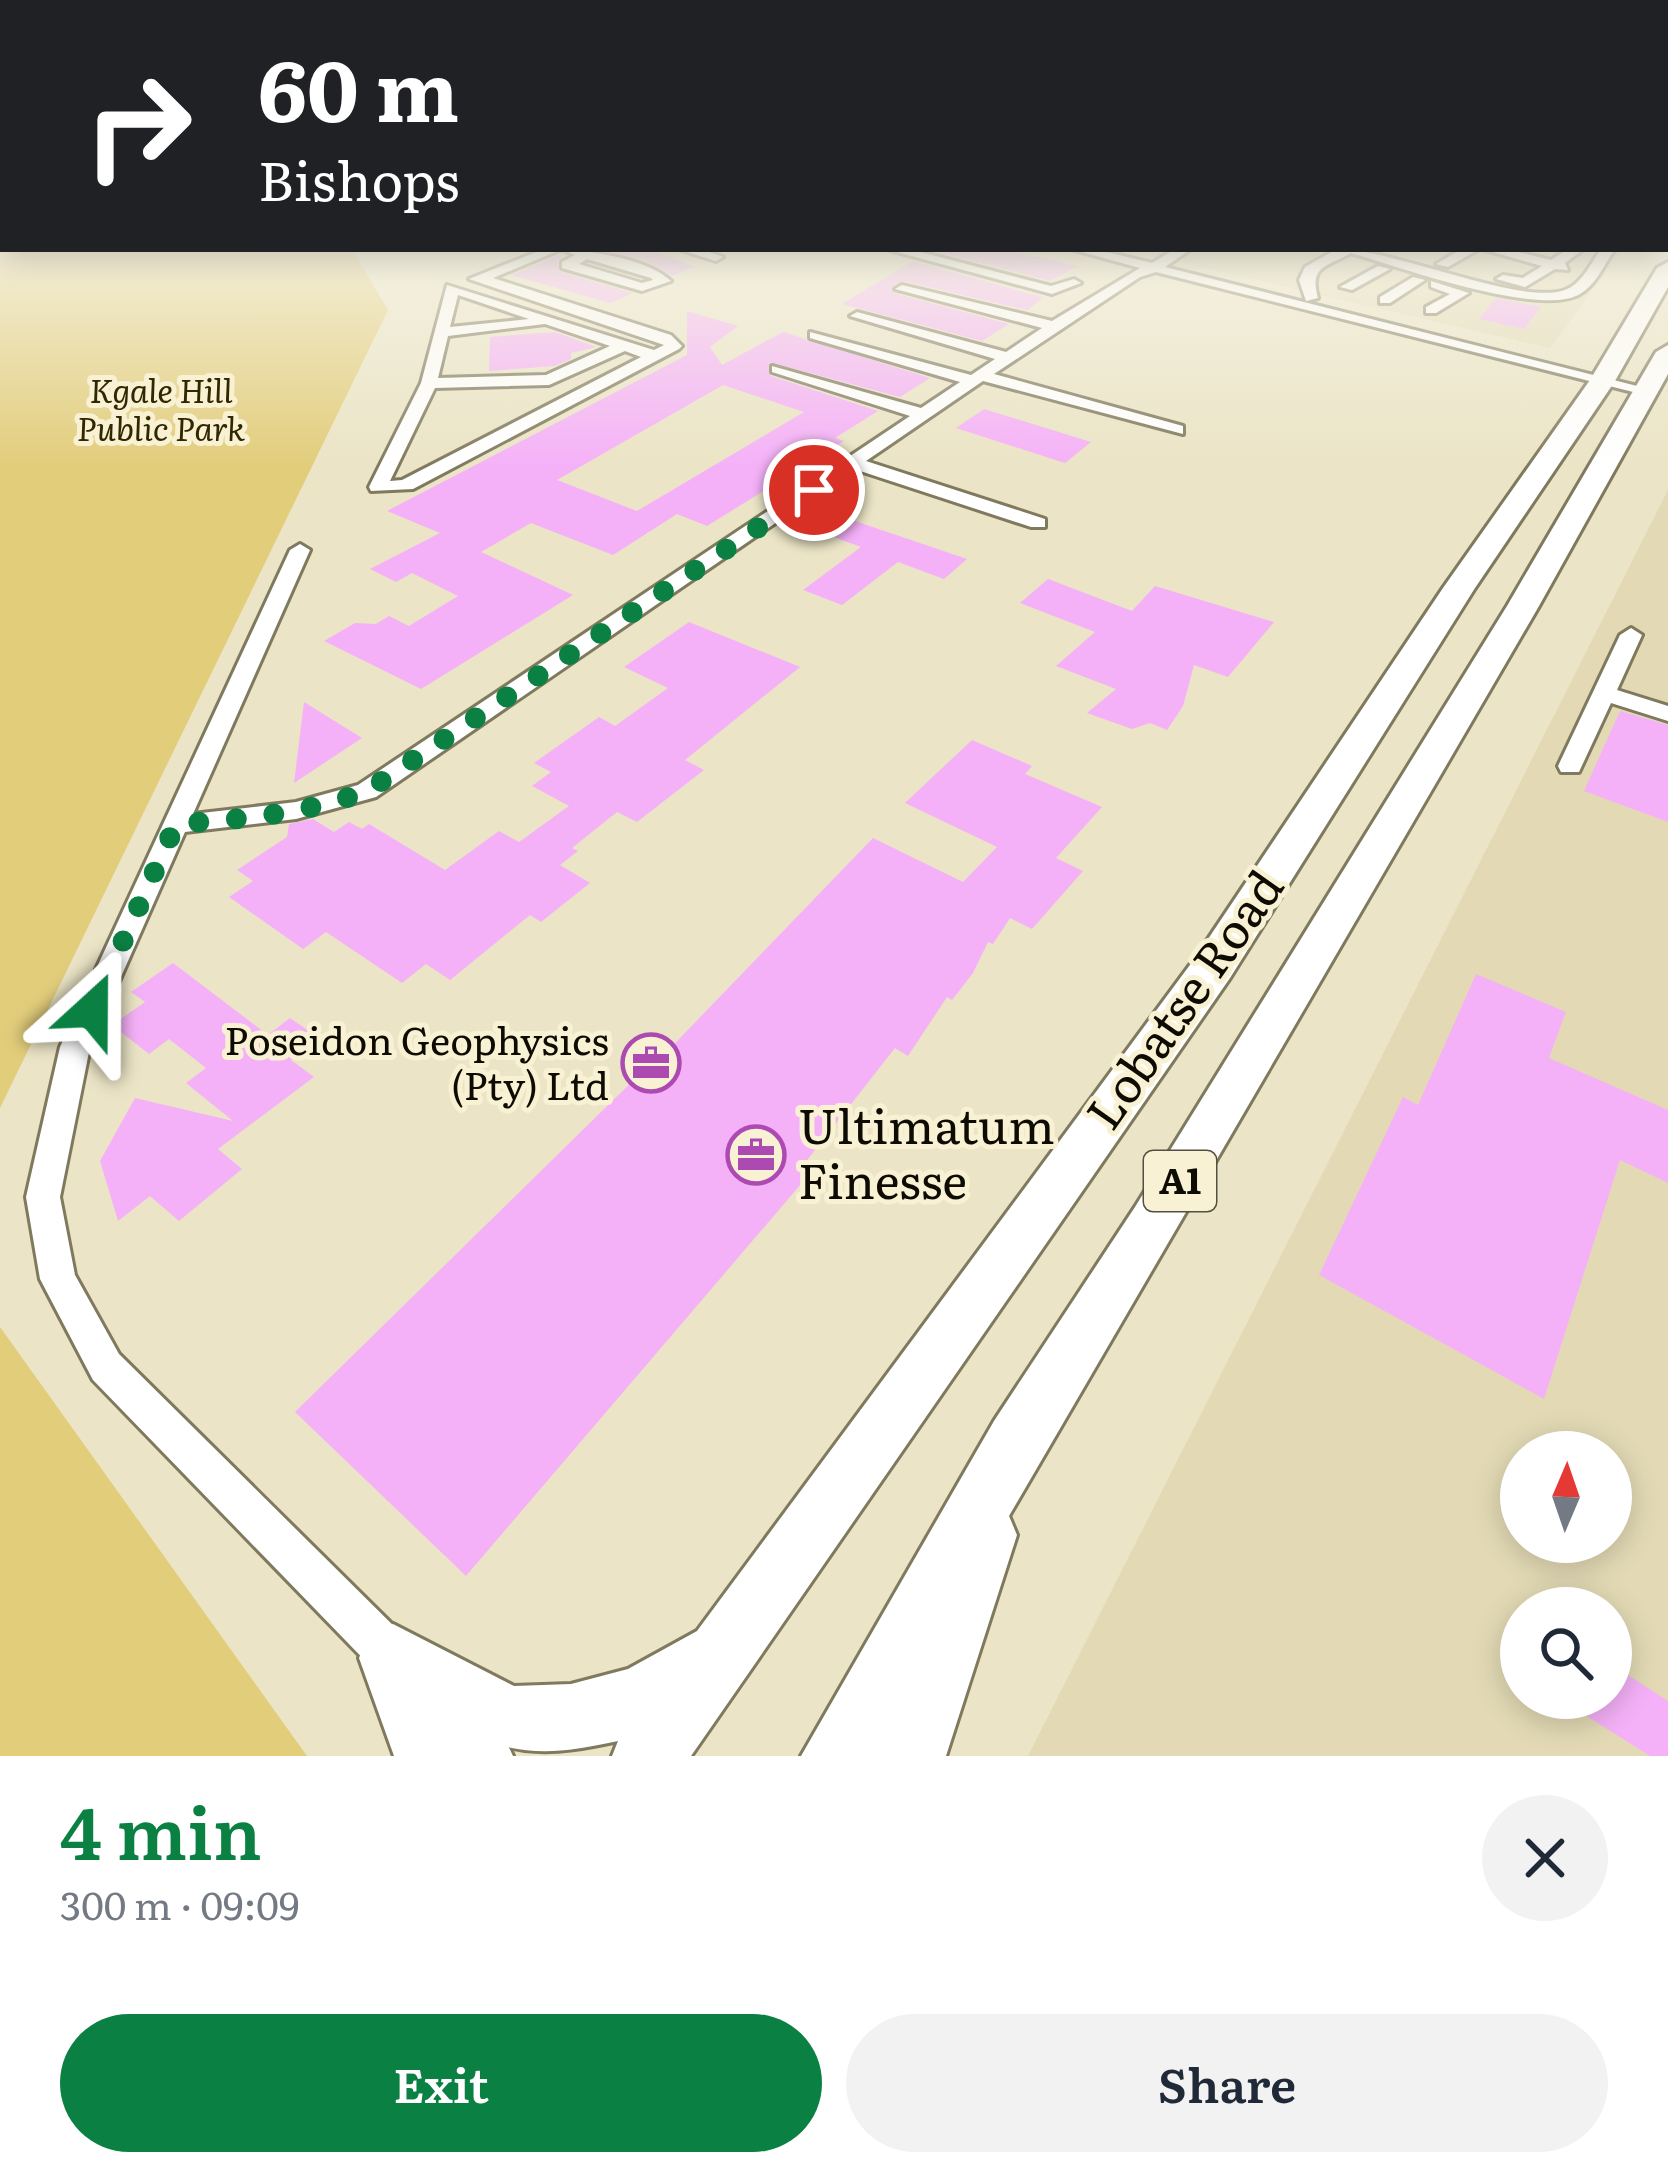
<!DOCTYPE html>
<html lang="en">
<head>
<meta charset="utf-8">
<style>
	:root { --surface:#fff; --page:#f2f2f3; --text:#1f2937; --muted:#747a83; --accent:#0b8043 }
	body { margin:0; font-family:Literata,serif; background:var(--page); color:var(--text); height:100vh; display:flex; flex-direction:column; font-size:45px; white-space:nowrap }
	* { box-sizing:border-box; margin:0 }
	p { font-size:39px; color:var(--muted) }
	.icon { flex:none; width:66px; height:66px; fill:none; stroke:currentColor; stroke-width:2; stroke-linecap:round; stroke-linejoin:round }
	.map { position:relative; height:1756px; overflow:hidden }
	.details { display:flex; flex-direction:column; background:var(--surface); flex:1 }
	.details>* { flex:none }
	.guide { position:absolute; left:0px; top:0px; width:1668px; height:252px; box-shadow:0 6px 30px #0003; background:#202124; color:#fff; overflow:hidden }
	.needle { width:78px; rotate:2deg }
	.buttons { position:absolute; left:1500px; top:1431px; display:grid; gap:24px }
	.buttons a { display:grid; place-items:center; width:132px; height:132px; border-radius:50%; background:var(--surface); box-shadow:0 6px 30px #0003; font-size:60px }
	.pin { position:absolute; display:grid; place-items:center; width:102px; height:102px; color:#fff; margin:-51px; border:6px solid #fff; border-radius:50%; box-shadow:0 3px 12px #0007 }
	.me { position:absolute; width:132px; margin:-66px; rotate:24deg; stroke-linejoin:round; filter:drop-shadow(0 0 9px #0008) }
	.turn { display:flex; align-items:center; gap:42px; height:252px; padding:0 60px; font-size:54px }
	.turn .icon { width:156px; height:156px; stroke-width:2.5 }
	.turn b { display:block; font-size:84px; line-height:102px }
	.round { display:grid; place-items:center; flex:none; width:126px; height:126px; border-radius:63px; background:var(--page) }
	.headline { display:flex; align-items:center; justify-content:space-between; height:204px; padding:0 60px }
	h1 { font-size:72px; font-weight:600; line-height:90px; color:var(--accent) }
	.cta { display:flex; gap:24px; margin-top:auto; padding:24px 60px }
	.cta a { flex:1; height:138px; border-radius:72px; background:var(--accent); color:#fff; font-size:48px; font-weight:600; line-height:138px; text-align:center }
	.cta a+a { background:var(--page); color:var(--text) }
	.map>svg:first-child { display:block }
	.built { fill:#e3dab5; fill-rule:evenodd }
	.green { fill:#e2cd7b }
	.building { fill:#f5b1f8; fill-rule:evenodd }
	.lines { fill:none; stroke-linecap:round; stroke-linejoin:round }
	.minor-casing { stroke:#7f795e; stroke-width:6 }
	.highway-casing { stroke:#7f795e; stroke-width:6 }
	.minor { fill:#fff; fill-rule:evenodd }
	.highway { fill:#fff; fill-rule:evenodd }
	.route { stroke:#0b8043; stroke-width:21; stroke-dasharray:0 37.8 }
	.labels { text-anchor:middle; stroke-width:10; stroke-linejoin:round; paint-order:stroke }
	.far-park-label { font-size:33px; font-style:italic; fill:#322800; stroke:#f8f1d3 }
	.shield { fill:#f8f1d3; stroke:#545041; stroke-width:3 }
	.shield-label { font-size:36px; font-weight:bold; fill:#0e0b03 }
	.poi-label { font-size:39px; fill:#0e0b03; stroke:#f8f1d3; text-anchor:end }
	.near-street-label { font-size:48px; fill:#0e0b03; stroke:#f8f1d3 }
	.near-poi-label { font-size:48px; fill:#0e0b03; stroke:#f8f1d3; text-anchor:start }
</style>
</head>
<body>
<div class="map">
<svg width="1668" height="1756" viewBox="0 0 1668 1756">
	<rect width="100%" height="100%" fill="#ebe4c6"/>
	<g class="built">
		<polygon points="1121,249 1623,249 1550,348"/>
		<path d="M1668 490V1756H1028ZM1521 1452H1611V1542H1521ZM1521 1608H1611V1698H1521Z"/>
	</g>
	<g class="green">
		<polygon points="0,221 3,249 352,249 388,310 0,1108"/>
		<polygon points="0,1327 307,1756 0,1756"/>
	</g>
	<g class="building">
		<polygon points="598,249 650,249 695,267 672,276 646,261"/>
		<polygon points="1002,249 1077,266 1050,281 932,250"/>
		<polygon points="562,254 557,262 561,272 633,293 610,303 511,275"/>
		<polygon points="913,261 1027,293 1044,297 1027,310 903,281 891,288 894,293 1009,324 982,341 842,304"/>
		<polygon points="1496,298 1505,300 1541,307 1524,329 1479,319"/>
		<path d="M687 311 738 326 710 347 722 365 783 332 930 378 900 397 769 362 771 376 878 411 835 438 844 441 707 526 677 514 613 555 531 523 481 552 573 595 421 689 324 641 355 623 376 624 389 616 409 626 458 596 412 573 396 582 370 569 440 533 387 511 687 355ZM723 385 804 412 637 511 557 480Z"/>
		<polygon points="555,332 596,347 571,353 571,359 555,366 489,371 490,337"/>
		<polygon points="984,409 1091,442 1065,463 956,428"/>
		<polygon points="852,520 967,559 944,579 898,562 842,605 803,590 861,547 831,536"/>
		<polygon points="1048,579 1132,611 1155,586 1274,622 1228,677 1194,665 1183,706 1167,730 1150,723 1132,729 1087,713 1116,689 1056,666 1095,632 1020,603"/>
		<polygon points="689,622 800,667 685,760 704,770 637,822 617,812 572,848 578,851 560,865 590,883 541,922 530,915 450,980 426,964 402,983 326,932 303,949 229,897 253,881 237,870 287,837 289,824 313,819 334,832 349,822 362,829 369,824 445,870 499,831 519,842 569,806 532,786 551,772 534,763 599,717 615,726 668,688 624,667"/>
		<polygon points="304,702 362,738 294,783"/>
		<polygon points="1620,711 1668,725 1668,822 1584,791"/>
		<polygon points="972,740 1032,766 1025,774 1102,807 1056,858 1083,871 1032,929 1010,918 993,944 988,942 973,973 952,1000 947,997 908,1056 895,1048 804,1164 813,1170 466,1576 295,1412 651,1063 654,1065 873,838 963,882 997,847 905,803"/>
		<polygon points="173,963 268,1035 290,1018 319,1038 291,1060 314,1077 218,1149 242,1169 179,1221 150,1196 118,1221 100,1161 135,1098 233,1121 186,1083 206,1068 169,1039 149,1054 112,1025 145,1002 131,992"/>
		<polygon points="1476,974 1566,1012 1549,1058 1668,1110 1668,1183 1620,1160 1544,1399 1319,1275 1403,1097 1418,1105"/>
		<polygon points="1611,1664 1668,1701 1668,1756 1650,1756 1558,1698 1611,1698"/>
	</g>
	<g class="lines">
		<g class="minor-casing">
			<g id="minor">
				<polygon points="1665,222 1668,223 1668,231 1665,230"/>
				<path d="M544 249C579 249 644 256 671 281L642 291 562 268V262L575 255 562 249 493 278 671 335 682 346 679 349 413 489 371 491 369 487 421 383 447 285 654 350 664 345 469 279ZM587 259 651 278 653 280 642 283 579 264ZM458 295 529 319 450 327ZM545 324 610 346 546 375 438 378 448 336ZM625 351 641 357 402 480 390 481 435 388 549 385Z"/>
				<polygon points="678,249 701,249 723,257 716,261"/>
				<polygon points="886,249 909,249 1051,286 1074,279 1081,283 1052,294"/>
				<polygon points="1071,249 1094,249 1152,263 1175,249 1191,249 1165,267 1657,391 1649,396 1156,272 1140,277 994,374 1183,426 1183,434 983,381 866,461 1045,519 1045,527 1031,527 854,469 376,797 296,819 185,832 90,1047 60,1197 75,1275 119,1354 411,1643 417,1659 411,1675 395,1681 379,1675 93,1380 40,1279 26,1197 60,1047 290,550 300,544 310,550 193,814 296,802 358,785 910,416 772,372 772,366 921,408 960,382 810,338 810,332 971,375 995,359 850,316 857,312 1006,352 1042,328 895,289 902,285 1052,321 1140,268"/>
				<path d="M1337 249C1395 249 1520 306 1565 290 1582 284 1591 263 1601 249H1615C1605 263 1596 285 1580 294 1541 318 1396 266 1351 253 1326 267 1309 266 1318 298L1306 301 1299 280 1305 267Z"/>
				<polygon points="1462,249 1479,249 1448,267 1436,264"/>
				<polygon points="1482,249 1506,249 1551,260 1568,249 1584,249 1565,263 1568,270 1555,269 1525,287 1496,279 1503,275 1523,278 1542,266"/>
				<polygon points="1378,266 1390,269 1352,290 1340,287"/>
				<polygon points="1413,277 1425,280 1390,303 1380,303 1380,297"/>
				<polygon points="1431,281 1469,293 1436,313 1426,313 1426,307 1450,294 1431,287"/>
				<polygon points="1631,628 1642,635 1617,690 1668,706 1668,721 1611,703 1579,772 1561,772 1558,766 1620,635"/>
				<path d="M447 1690C474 1701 502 1729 513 1756H458L431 1728 425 1712 431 1696Z"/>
			</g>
		</g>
		<g class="highway-casing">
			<g id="highway">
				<path d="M1668 262V287L1615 381 1475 588 1230 978 691 1756H612L618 1741C549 1756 520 1756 455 1730L466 1756H394L359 1658 369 1634 393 1624 514 1686 571 1684 628 1669 697 1631 1198 954 1443 588 1590 380 1657 268Z"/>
				<polygon points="1668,345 1668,374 1539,606 1009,1516 1017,1535 946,1756 801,1756 994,1421 1135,1207 1507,606 1656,352"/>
			</g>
		</g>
		<use href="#minor" class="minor"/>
		<use href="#highway" class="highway"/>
	</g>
	<linearGradient id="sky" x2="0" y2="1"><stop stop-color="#90a89e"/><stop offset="0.47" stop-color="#f6f3e5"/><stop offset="1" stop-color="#f6f3e5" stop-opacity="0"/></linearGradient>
	<rect width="1668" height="467" fill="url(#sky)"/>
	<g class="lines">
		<path class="route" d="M92 1010 176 824C242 819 304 814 367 791L814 490"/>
	</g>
	<defs>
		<g id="office-ring" transform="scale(3)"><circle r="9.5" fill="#f8f1d3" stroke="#ac4ab2" stroke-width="1.5"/><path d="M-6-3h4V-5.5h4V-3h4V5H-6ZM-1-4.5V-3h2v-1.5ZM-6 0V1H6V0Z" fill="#ac4ab2"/></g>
	</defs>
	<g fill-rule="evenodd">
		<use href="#office-ring" x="651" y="1063"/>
		<use href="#office-ring" x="756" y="1155"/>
	</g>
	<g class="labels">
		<g class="far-park-label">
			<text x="161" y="403">Kgale Hill<tspan x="161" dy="38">Public Park</tspan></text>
		</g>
		<rect class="shield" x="1144" y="1151" width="72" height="60" rx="9"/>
		<g class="shield-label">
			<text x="1180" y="1194">A1</text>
		</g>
		<g class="poi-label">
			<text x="609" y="1055">Poseidon Geophysics<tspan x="609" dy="45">(Pty) Ltd</tspan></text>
		</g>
		<g class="near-street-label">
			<text transform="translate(1185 1000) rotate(-55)" y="17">Lobatse Road</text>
		</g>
		<g class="near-poi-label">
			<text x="798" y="1144">Ultimatum<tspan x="798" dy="55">Finesse</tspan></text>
		</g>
	</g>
</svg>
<div class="buttons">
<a><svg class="needle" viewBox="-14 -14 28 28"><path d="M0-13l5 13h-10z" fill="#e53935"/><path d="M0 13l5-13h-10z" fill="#747a83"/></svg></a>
<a><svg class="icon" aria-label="search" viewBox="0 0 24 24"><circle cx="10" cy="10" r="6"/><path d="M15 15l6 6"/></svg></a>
</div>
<div class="pin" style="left:814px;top:490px;background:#d93025"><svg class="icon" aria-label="arrive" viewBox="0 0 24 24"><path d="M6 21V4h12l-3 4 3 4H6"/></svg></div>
<svg class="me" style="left:92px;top:1010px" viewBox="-20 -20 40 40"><path d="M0-17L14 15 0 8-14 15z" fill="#0b8043" stroke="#fff" stroke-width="4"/></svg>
<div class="guide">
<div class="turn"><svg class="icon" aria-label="right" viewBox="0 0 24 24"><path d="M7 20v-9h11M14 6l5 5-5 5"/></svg><div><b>60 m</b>Bishops</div></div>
</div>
</div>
<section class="details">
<div class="headline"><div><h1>4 min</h1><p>300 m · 09:09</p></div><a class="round"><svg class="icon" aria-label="close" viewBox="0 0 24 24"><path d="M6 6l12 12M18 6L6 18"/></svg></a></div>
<div class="cta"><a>Exit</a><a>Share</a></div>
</section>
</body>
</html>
